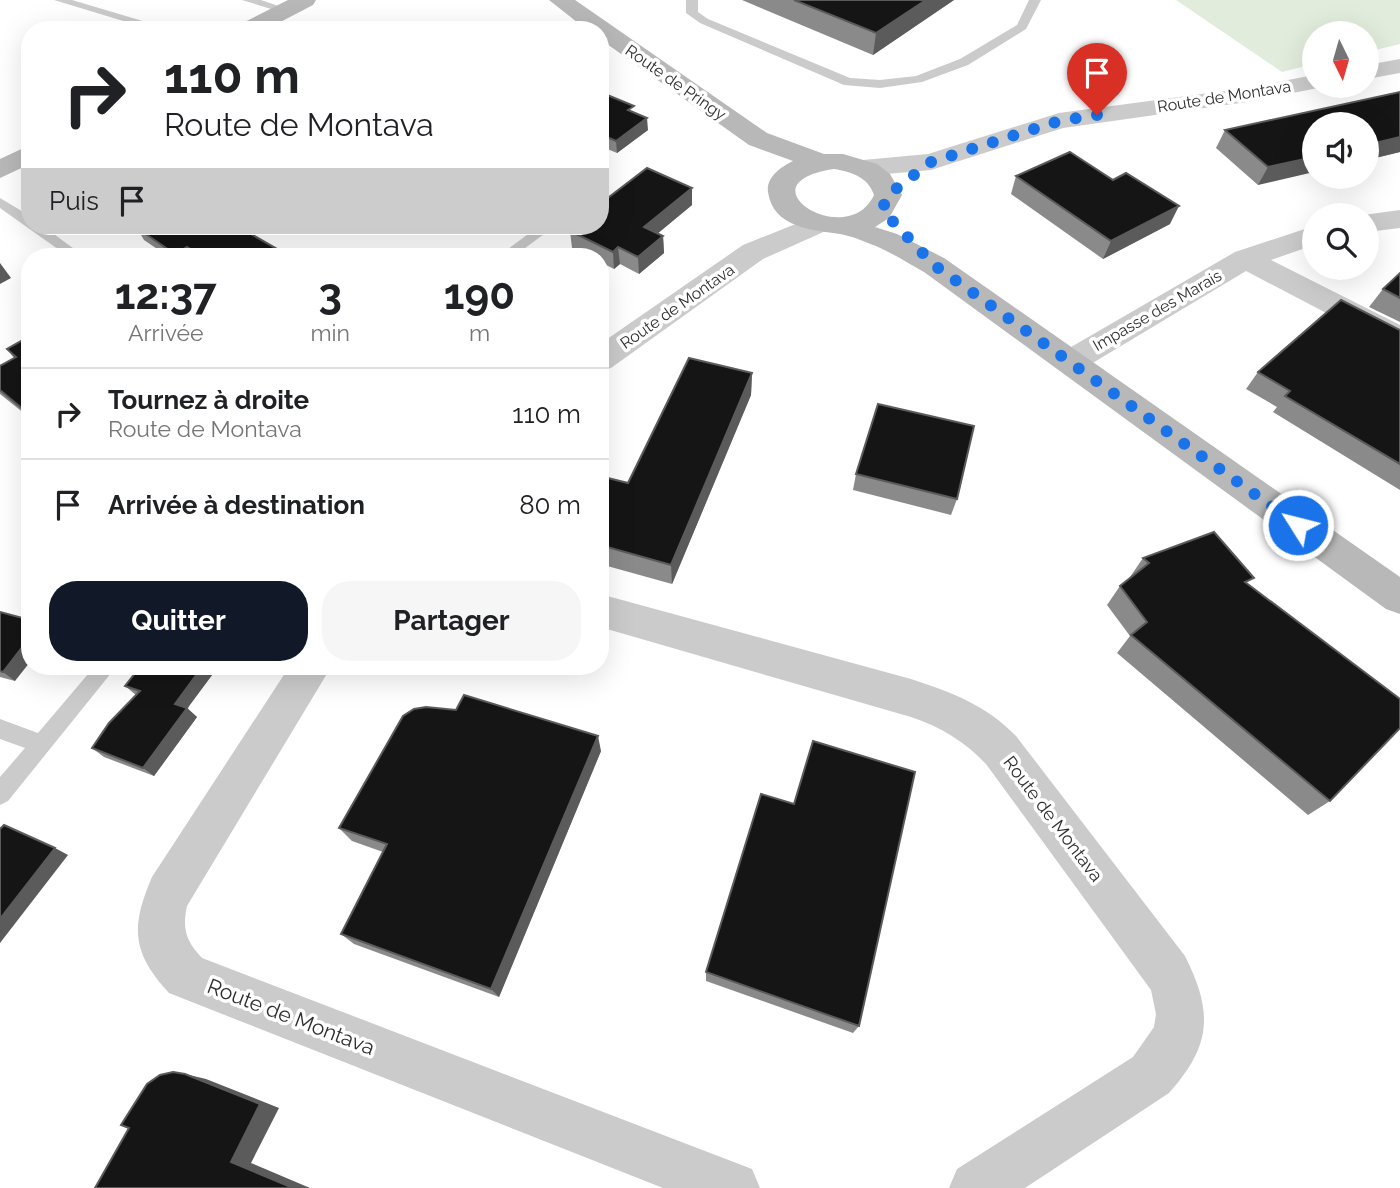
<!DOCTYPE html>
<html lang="fr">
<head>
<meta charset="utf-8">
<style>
	:root { --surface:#fff; --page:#f6f6f6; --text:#202124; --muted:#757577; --line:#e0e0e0; --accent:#111827 }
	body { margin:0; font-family:Raleway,sans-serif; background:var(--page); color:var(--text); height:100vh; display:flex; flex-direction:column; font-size:26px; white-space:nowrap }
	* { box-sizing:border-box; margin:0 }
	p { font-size:23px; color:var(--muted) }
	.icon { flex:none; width:38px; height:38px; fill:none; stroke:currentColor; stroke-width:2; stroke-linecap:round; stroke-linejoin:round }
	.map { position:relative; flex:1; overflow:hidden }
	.sheet { position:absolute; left:21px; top:248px; width:588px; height:427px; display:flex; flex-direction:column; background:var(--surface); border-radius:28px; box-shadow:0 7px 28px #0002 }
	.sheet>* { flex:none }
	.top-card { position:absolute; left:21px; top:21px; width:588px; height:214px; border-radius:28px; box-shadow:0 7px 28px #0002; background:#fff; color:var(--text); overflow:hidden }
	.needle { width:46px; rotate:175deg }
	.fabs { position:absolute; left:1302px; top:21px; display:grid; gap:14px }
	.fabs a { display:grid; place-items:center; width:77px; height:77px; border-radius:50%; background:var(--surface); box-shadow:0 7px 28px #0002; font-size:35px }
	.pin { position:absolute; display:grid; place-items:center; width:60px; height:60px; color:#fff; margin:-72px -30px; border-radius:50% 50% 50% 0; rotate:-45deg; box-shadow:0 0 7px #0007 }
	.pin .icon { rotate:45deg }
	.me { position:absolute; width:77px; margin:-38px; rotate:306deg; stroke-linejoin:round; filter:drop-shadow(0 0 5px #0008) }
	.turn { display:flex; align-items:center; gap:24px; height:147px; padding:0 28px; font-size:32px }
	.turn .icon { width:91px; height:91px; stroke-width:2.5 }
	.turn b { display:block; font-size:49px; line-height:60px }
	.then { display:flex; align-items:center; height:66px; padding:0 28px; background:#0003; gap:14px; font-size:26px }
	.eta { display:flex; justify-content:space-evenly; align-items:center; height:119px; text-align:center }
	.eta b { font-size:42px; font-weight:700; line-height:49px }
	.action { display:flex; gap:14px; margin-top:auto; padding:14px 28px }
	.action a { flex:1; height:80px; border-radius:28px; background:var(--accent); color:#fff; font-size:28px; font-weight:700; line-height:80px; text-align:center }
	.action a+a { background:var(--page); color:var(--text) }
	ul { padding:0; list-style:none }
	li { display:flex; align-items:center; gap:21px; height:91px; padding:0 28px; border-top:2px solid var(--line) }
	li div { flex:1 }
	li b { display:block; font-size:26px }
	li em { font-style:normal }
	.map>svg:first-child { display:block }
	.green { fill:#e2ecdc }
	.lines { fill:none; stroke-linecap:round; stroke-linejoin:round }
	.lane { fill:#cbcbcb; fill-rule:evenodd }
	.street { fill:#cbcbcb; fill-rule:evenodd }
	.secondary { fill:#b8b8b8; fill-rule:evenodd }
	.wall { fill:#8a8a8a }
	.shaded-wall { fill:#5b5b5b }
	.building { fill:#151515; stroke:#5b5b5b; stroke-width:2 }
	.route { stroke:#1a73e8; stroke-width:12; stroke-dasharray:0 21.6 }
	.labels { text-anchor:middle; stroke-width:7; stroke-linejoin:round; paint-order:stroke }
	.far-street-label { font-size:16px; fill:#2e2e2e; stroke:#fff }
	.street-label { font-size:18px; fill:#2e2e2e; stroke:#fff }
	.near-street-label { font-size:21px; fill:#2e2e2e; stroke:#fff }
</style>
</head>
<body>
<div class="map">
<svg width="1400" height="1188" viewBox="0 0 1400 1188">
	<rect width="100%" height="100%" fill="#fff"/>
	<polygon class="green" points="1176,0 1400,0 1400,44 1367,52 1367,33 1314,33 1314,64 1282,72"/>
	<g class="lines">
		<g class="lane">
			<polygon points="54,0 72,0 173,30 153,30"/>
			<polygon points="242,0 261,0 290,10 284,13"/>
			<polygon points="686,0 698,0 698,12 708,19 850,78 880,80 916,76 960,59 1017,25 1029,0 1041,0 1026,29 968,65 922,82 880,88 844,85 700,23 686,13"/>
			<polygon points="0,198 30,216 30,226 43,226 85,257 69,257 0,208"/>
			<polygon points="539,226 555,226 513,257 497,257"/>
			<polygon points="94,667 116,667 8,801 0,805 0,777 25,748 0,739 0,719 38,733"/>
		</g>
		<g class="street">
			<polygon points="1400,59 1400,73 1367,79 1367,65"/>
			<polygon points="1314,75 1314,86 1323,87 1247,102 1063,128 931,170 863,176 853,174 850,168 853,162 863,160 928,154 1059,113 1247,88"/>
			<polygon points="1400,210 1400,228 1367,232 1367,215 1363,215"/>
			<polygon points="818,215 828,218 832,224 828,230 763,259 611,368 600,371 600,344 743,245"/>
			<polygon points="1314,226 1314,245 1271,260 1400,325 1400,349 1389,346 1246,271 1081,370 1070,373 1059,370 1054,362 1059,354 1235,252"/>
			<path d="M600 594 911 679C951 692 986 705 1016 736L1185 956C1213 1012 1212 1045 1169 1093L1025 1188H949L957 1169 1133 1057 1154 1027 1156 1014 1151 990 986 764C964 741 941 727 911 717L600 627Z"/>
			<path d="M289 667H331L187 906C182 929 186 941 202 958L752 1169 760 1188H663L169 993C131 952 131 926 152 877Z"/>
		</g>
		<g class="secondary">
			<polygon points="288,0 316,0 313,5 265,30 236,30 239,25"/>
			<path d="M549 0H575L767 133 824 154H843L877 164 890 174 902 195 889 218 875 227 897 234 944 258 1400 577V614L1386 609 924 272C908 263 892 253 876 246 865 242 852 236 840 234 813 230 773 228 768 192 766 177 781 167 793 161L749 145 600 39V30H587ZM834 169C852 172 868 177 874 195 848 252 738 183 834 169Z"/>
			<polygon points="30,145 30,164 0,178 0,159"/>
		</g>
	</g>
	<g class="wall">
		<polygon points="742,0 954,0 873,55"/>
		<polygon points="600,86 602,87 603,93 634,113 648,130 617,153 600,146"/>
		<polygon points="1400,92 1400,152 1367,160 1367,124 1258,185 1216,148 1225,130"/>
		<polygon points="1016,176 1170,224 1103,259 1011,194"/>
		<polygon points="692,188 692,205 658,233 663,236 664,253 639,274 620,264 614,269 600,262 600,257 591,257 572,248 570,231"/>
		<polygon points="142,226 249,226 243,229 291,257 169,257 144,240 137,228"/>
		<polygon points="1400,273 1400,322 1369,307 1383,289"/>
		<polygon points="1400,330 1400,490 1273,412 1277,407 1246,389 1258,372"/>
		<polygon points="30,336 30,418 0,394 0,366 14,358 7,349"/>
		<polygon points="752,373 751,395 672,584 600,564 600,476 628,483"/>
		<polygon points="856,474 957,499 951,515 853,490"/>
		<polygon points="1143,558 1248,585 1330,801 1308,815 1117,653 1130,636 1107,605 1120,586 1130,578 1130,577"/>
		<polygon points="0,612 15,681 0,677"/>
		<polygon points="140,667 218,667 187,708 197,717 154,776 104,757 92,748 136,695 125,686"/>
		<polygon points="601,751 499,997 354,944 341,934 383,852 352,841 339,828"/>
		<polygon points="706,972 859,1026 853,1033 706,981"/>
	</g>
	<g class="shaded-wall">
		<polygon points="926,0 954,0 873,55 876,33"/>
		<polygon points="647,118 648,130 617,153 616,141"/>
		<polygon points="1400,137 1400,152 1367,160 1367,145"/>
		<polygon points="1314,157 1314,172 1258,185 1268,167"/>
		<polygon points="692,188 692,205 645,244 644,227"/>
		<polygon points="1179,206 1170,224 1103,259 1111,241"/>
		<polygon points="232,226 249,226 236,234"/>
		<polygon points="663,236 664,253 639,274 638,257"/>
		<polygon points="187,247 192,257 177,257 175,254"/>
		<polygon points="618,247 620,264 614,269 613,252"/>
		<polygon points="0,263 11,278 0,284"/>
		<polygon points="752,373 751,395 672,584 671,565"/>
		<polygon points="30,637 30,662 15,681 3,672"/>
		<polygon points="202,667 218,667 184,713 175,704"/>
		<polygon points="187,708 197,717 154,776 143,768"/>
		<polygon points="598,736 601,751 499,997 491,989"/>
		<polygon points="55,848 68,855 0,943 0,919"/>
		<polygon points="185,1074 206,1079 279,1108 251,1163 310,1188 293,1188 231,1162"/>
	</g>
	<g class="building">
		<polygon points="794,0 926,0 876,33"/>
		<polygon points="488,26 499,30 481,30"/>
		<polygon points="600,92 634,106 628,110 647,118 616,141 600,134"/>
		<polygon points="1400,92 1400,137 1367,145 1367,124 1314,124 1314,157 1268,167 1225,130"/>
		<polygon points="1070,152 1113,180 1126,173 1179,206 1111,241 1016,176"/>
		<polygon points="647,168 692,188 644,227 663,236 638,257 618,247 613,252 570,231 577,226 600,226 600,204"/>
		<polygon points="142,226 237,226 291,257 203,257 187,247 175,254 137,228"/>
		<polygon points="1400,273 1400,298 1383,289"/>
		<polygon points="1341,300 1400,330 1400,464 1285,396 1290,391 1258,372"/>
		<polygon points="30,336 30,415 0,390 0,366 16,357 7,349"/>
		<polygon points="689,358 752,373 671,565 600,545 600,476 628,483"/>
		<polygon points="878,404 974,426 957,499 856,474"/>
		<polygon points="1214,532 1254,578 1245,582 1400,699 1400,728 1330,801 1131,635 1147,622 1120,586 1149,563 1143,558"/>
		<polygon points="0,612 30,620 30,637 3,672 0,671"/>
		<polygon points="140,667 202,667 175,704 187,708 143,768 92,748 109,723 140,691 125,686"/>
		<polygon points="464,695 598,736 491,989 341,934 387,844 339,828 403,716 414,709 426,707 456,710"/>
		<polygon points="813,741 915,772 859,1026 706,972 761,794 794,804"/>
		<polygon points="4,825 55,848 0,919 0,829"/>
		<polygon points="173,1072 185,1074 260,1104 231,1162 293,1188 95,1188 129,1128 121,1125 147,1084 160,1075"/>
	</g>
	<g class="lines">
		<polyline class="route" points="1097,115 1059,121 931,162 888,195 882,210 934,265 1298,525"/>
	</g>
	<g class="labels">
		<g class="far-street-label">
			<text transform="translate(676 82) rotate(35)" y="6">Route de Pringy</text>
			<text transform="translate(1224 96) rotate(-9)" y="6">Route de Montava</text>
			<text transform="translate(677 306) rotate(-35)" y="6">Route de Montava</text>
			<text transform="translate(1157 310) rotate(-30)" y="6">Impasse des Marais</text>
		</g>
		<g class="street-label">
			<text transform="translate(1053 819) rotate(53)" y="6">Route de Montava</text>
		</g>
		<g class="near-street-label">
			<text transform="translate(291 1017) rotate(21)" y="7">Route de Montava</text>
		</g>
	</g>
</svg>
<div class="fabs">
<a><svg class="needle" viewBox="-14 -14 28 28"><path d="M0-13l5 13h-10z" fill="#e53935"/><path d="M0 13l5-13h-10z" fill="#757577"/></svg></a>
<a><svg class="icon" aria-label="sound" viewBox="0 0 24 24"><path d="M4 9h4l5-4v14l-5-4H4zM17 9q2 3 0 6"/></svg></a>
<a><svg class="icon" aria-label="search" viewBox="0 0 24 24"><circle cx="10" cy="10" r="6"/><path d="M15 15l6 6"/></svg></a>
</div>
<div class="pin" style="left:1097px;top:115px;background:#d93025"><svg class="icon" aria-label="arrive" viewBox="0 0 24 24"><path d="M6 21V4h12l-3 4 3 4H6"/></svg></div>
<svg class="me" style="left:1298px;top:525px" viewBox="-20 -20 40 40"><circle r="17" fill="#1a73e8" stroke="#fff" stroke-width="3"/><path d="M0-11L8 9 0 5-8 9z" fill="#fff"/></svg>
<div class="top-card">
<div class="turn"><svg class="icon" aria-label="right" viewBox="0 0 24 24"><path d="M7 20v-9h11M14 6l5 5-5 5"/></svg><div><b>110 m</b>Route de Montava</div></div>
<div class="then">Puis<svg class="icon" aria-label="arrive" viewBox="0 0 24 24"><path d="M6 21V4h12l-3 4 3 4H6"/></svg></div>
</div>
<section class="sheet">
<div class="eta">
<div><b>12:37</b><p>Arrivée</p></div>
<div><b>3</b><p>min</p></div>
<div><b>190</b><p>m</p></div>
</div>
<ul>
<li><svg class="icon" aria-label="right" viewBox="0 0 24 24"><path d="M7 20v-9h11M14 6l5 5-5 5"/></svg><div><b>Tournez à droite</b><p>Route de Montava</p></div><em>110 m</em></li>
<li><svg class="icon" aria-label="arrive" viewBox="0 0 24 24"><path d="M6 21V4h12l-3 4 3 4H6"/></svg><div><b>Arrivée à destination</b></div><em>80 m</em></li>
</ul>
<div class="action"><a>Quitter</a><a>Partager</a></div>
</section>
</div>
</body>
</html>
